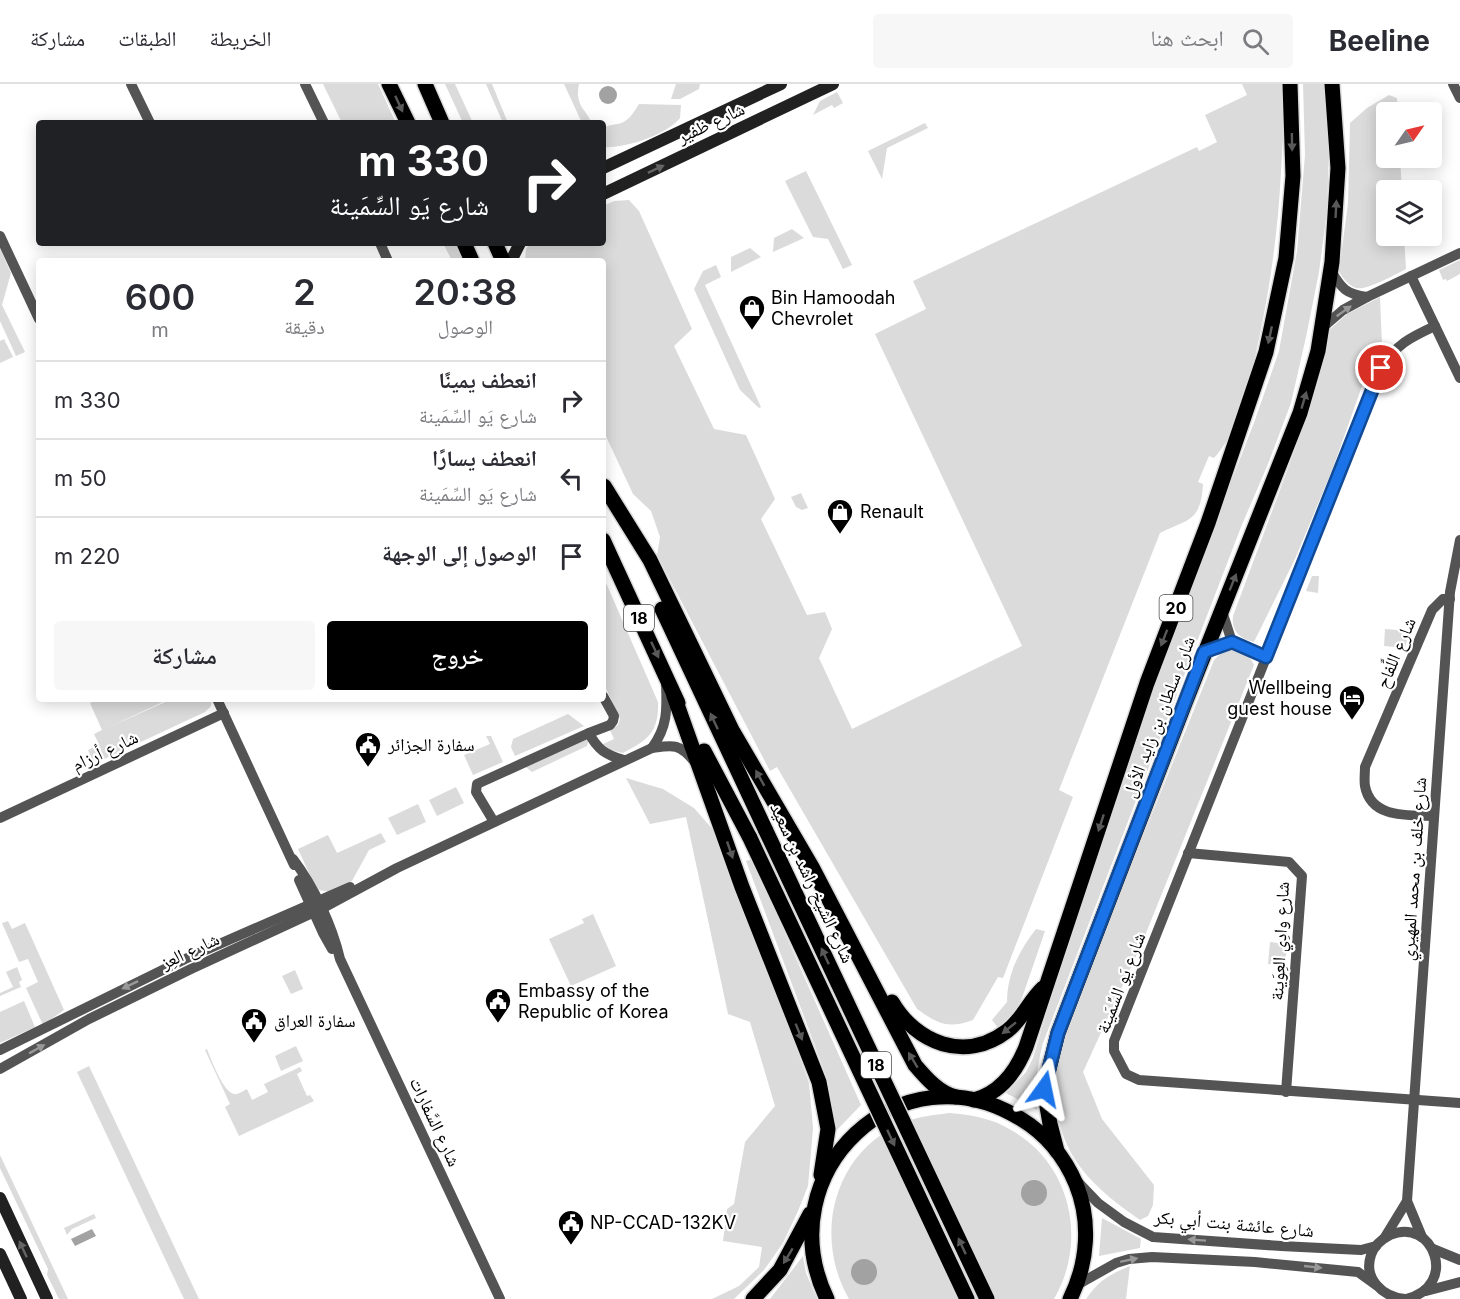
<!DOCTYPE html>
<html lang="ar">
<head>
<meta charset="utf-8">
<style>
	:root { --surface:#fff; --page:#f7f7f7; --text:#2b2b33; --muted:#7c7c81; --line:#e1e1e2; --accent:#000 }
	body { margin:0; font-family:Inter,"Noto Naskh Arabic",sans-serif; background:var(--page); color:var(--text); direction:rtl; height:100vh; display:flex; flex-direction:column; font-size:22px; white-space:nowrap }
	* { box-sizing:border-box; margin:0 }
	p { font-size:20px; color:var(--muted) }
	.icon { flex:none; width:33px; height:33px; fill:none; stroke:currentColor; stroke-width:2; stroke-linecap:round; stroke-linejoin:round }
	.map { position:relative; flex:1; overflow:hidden; direction:ltr }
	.details { position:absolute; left:36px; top:174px; width:570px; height:444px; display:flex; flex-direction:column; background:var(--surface); border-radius:6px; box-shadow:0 3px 15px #0003; direction:rtl }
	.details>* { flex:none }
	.guide { position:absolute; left:36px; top:36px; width:570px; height:126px; border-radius:6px; box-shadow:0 3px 15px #0003; direction:rtl; background:#202124; color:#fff; overflow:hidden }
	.needle { width:39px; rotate:56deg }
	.buttons { position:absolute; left:1376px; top:18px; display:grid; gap:12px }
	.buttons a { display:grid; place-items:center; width:66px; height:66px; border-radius:6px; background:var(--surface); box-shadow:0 3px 15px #0003; font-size:30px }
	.pin { position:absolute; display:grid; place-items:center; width:51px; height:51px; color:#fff; margin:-26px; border:3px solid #fff; border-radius:50%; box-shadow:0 2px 6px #0007 }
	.me { position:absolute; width:66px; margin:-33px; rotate:12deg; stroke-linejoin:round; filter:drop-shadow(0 0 4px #0008) }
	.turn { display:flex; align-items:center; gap:21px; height:126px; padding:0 18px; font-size:27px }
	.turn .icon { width:78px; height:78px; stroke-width:2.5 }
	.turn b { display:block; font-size:42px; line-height:51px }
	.eta { display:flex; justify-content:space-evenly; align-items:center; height:102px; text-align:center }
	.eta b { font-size:36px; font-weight:600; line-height:42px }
	.action { display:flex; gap:12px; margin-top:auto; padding:12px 18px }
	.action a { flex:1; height:69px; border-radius:6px; background:var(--accent); color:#fff; font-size:24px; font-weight:600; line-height:69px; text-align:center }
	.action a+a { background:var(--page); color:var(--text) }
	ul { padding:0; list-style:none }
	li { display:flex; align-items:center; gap:18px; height:78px; padding:0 18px; border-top:2px solid var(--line) }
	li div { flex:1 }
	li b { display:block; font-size:22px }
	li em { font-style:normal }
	header { display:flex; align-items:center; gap:36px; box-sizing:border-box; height:84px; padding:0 30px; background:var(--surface); border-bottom:2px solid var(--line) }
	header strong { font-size:28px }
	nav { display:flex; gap:33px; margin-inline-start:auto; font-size:21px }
	.search { width:420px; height:54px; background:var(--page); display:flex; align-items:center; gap:15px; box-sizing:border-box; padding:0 21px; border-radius:6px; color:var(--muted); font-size:22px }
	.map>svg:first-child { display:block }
	.green { fill:#dbdbdb }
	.water { fill:#a2a2a2 }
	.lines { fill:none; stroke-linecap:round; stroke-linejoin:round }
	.primary-casing { stroke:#dbdbdb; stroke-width:18 }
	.street { stroke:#545454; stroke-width:10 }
	.secondary { stroke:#212121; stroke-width:12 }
	.primary { stroke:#000; stroke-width:15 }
	.primary-bridge-casing { stroke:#dbdbdb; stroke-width:18; stroke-linecap:butt }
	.primary-bridge { stroke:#000; stroke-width:15 }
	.oneway { fill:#595959 }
	.oneway2 { fill:#646464 }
	.oneway3 { fill:#989898 }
	.route-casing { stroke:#114b97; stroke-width:15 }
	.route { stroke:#1a73e8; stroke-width:10 }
	.labels { text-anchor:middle; stroke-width:4.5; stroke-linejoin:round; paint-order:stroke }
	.shield { fill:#fff; stroke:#4c4c4c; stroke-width:1.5 }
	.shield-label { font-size:16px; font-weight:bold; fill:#000 }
	.street-label { font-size:18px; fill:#000; stroke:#fff }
	.poi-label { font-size:18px; fill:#000; stroke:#fff; text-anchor:start }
</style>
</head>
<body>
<header>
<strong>Beeline</strong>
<div class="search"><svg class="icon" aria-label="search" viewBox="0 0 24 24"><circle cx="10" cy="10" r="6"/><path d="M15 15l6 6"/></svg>ابحث هنا</div>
<nav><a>الخريطة</a><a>الطبقات</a><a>مشاركة</a></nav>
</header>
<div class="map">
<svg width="1460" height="1215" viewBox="0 0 1460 1215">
	<rect width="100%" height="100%" fill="#fff"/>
	<g class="green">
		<polygon points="323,0 378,0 396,39 342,39"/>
		<polygon points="445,0 455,0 473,39 463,39"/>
		<polygon points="486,0 492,0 508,39 503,39"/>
		<path d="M564 0H579C575 21 584 23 592 39H582Z"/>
		<polygon points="676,0 700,0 699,5 680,15 671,15"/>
		<path d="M1242 0H1281C1285 29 1283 58 1281 87 1278 150 1269 212 1255 273 1247 305 1237 350 1214 374L1209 372 1198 398 1203 400C1201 438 1188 435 1160 449L1059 706 1073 713 1003 894 998 893 973 936C948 945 938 940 917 925L777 683 770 687 657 471 660 453 651 427 633 410 603 346V177H525L526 165 530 159H603V122L614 117 629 116 639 127 692 245 674 262 714 345 746 351 775 415 761 435 807 531 825 528 832 545 819 574 852 645 1022 562 875 250 926 225 913 197 1197 63 1199 67 1217 58 1205 31 1247 11Z"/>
		<path d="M1303 0H1324L1329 62 1327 127 1319 188 1306 253 1291 319 1268 380 1241 443 1043 959C1037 981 1035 1002 1037 1026L1006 1009 1026 988 1033 974 1071 847 1158 587 1255 336 1279 267 1297 167 1305 71Z"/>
		<polygon points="837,8 843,19 834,24 832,21 813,31 820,17"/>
		<path d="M1389 11 1397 14 1398 28H1386V74H1400L1402 106H1386V152H1404L1406 185C1396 190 1366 207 1356 204 1349 202 1343 194 1339 188L1348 119 1350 39 1367 24Z"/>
		<path d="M639 20 681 21 680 34C667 51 624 65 603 63V44C609 41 611 41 617 40 628 39 634 28 639 20Z"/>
		<polygon points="925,39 928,44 887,64 882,95 868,67"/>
		<polygon points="806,87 852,181 843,185 828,155 813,153 785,97"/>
		<polygon points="792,145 804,154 773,168 774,154"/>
		<polygon points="443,159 455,159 463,177 452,177"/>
		<polygon points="0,164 11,189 2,221 25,268 16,272 0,237"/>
		<polygon points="750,164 761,173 731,188 731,173"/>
		<polygon points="1460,176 1460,190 1447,197 1446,195 1443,196 1439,186"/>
		<polygon points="716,181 721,193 705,201 761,323 759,324 740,306 694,205 703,187"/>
		<path d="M1380 213 1382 261 1368 285 1333 384 1295 475 1254 558C1240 555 1231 547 1233 532L1306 336 1324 268 1327 248 1347 230Z"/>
		<polygon points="4,255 13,273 0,279 0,257"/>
		<polygon points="801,409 808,424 802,426 796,423 791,413"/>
		<path d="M603 492 658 618C659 648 648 656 623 669L610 666 603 660 614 655 610 646 618 641 620 635 603 598Z"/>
		<polygon points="1312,492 1319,492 1318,509 1306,507"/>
		<polygon points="1385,545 1409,547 1405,564 1384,562"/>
		<path d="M1231 566C1243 567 1249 570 1254 581L1142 859 1083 988 1102 1035 1154 1101 1153 1121 1148 1132 1140 1136C1120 1122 1097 1105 1081 1084 1054 1049 1049 1001 1060 959L1214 576 1220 570Z"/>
		<polygon points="98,615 167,616 107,644 172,615 212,615 211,622 205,628 98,678 92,675 88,666 99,660 94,650 102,646 90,619"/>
		<polygon points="568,630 584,642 515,672 511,663 513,655"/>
		<polygon points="585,645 589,654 587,662 532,688 517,676"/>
		<polygon points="486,652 491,652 503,678 473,691 464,671 490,660"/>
		<polygon points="626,694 663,705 694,724 722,756 809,999 813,1044 808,1102 798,1127 783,1159 764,1186 734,1215 712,1215 739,1202 759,1183 762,1163 723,1157 727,1125 734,1120 745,1058 775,1022 750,938 728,930 686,733 650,740"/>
		<polygon points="456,703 464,719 437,732 429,716"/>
		<polygon points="418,720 426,738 397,751 388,734"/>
		<polygon points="381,749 386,758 369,766 352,797 330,808 319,806 314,800 298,765 328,751 337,769"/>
		<polygon points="752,775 861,1021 836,1047 828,997 746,777"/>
		<polygon points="593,830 616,882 571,902 549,855 584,839 582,835"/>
		<polygon points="8,837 12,845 25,839 64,926 43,941 26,904 38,898 28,875 19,878 2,839"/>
		<path d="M1036 845 1045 847 1022 914 1016 926 998 944 992 936 1007 918C1007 890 1019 867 1036 845Z"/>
		<polygon points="1270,858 1287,860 1285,881 1268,880"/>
		<polygon points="17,883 22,896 19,898 21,903 0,912 0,909 13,903 6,888"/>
		<polygon points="295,886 303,905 291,910 282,892"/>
		<polygon points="24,917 35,943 0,959 0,928"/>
		<polygon points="296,962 303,977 281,987 275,972"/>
		<path d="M207 965C211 975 223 1008 234 1010 238 1011 243 1007 247 1005L252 1016 268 1008 264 1000 300 983 302 987 297 990 307 1012 310 1011 314 1017 239 1052 225 1023 230 1020 205 966Z"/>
		<polygon points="89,982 199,1215 184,1215 77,988"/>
		<path d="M949 1029C971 1031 992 1034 1011 1046 1071 1079 1088 1157 1054 1215H849C812 1151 834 1064 908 1037 921 1032 935 1031 949 1029Z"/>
		<polygon points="0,1071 68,1215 59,1215 47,1191 48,1185 0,1084"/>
		<polygon points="94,1130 96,1134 72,1145 67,1151 64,1144"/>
		<polygon points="1102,1134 1141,1155 1140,1164 1099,1172"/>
		<polygon points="803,1172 806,1189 817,1215 770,1215"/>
		<path d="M1130 1182 1126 1215H1086C1099 1196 1109 1191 1130 1182Z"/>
	</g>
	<g class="water">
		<circle cx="608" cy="11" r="9"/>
		<circle cx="1034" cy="1109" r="13"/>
		<polygon points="92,1145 96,1152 75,1162 71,1155"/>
		<circle cx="864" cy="1188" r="13"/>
	</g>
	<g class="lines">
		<g class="primary-casing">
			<g id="primary">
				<polyline points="389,0 408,39"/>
				<polyline points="425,0 442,39"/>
				<polyline points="464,159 472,177"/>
				<polyline points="495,159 503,177"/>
				<path d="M604 402 650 476 732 646 812 783 915 981C926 994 939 1009 956 1013"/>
				<polyline points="603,456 678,619"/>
				<polyline points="662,525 766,747"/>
				<polyline points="674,612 742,803 819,998 828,1045 821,1091"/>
				<polyline points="704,667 750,754"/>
				<path d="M892 918C916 959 965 979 1007 947 1022 936 1029 917 1043 904"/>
				<path d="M974 1016C1000 1009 1016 988 1026 963L1147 599 1208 439 1266 268 1286 174 1293 92 1290 0"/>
				<polyline points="1057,1067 1050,1040 1044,1005 1058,949 1185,619 1300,329 1318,267 1332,178 1338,84 1332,0"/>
				<polyline points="753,1215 780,1186 810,1130"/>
				<path d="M827 1215C766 1088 901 960 1021 1035 1046 1050 1065 1074 1076 1100 1091 1137 1088 1179 1070 1215"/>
			</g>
		</g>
		<g class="street">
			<polyline points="131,0 150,39"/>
			<polyline points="305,0 324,39"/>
			<polyline points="1453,0 1460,14"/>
			<polyline points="0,152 39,235"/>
			<polyline points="380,159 388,177"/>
			<path d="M1331 187C1342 205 1346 210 1367 213"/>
			<polyline points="1411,192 1460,294"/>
			<path d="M1435 242C1409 254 1397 260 1381 284L1114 957V967L1126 990 1139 996 1460 1019"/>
			<polyline points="1322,244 1343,226 1367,213 1460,169"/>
			<polyline points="1222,527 1232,558"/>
			<polyline points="1205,568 1232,558 1266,573"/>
			<polyline points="217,615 294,781"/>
			<path d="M589 649C597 665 606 671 624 676"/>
			<path d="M652 664C668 642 667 625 666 599"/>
			<path d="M1434 732C1409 731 1371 735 1365 702 1364 696 1365 689 1365 683L1432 526 1443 515H1450"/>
			<polyline points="0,734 224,629"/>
			<polyline points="494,738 476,708 477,700 589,649 610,641 613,637 614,632 603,612"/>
			<polyline points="1188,769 1289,778 1302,792 1286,1008"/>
			<path d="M293 775C314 803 332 841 340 875L500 1215"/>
			<polyline points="299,796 323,849 332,865"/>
			<polyline points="0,966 185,875 350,803"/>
			<path d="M0 985 89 935 191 885 321 825 397 784 652 664C673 661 679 659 694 677"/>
			<polyline points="1076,1096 1098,1119 1124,1138 1153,1153 1281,1162 1361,1166 1376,1162"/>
			<polyline points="1385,1153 1407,1117"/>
			<polyline points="1422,1153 1407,1117 1450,508 1460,456"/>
			<polyline points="1433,1165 1460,1176"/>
			<polyline points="1077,1201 1116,1179 1129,1175 1152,1173 1255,1178 1358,1188 1376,1201"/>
			<polyline points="1426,1207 1460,1198"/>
			<path d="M1405 1215C1383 1213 1363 1195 1371 1171 1374 1162 1382 1155 1390 1151 1433 1132 1460 1202 1406 1215"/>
		</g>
		<g class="secondary">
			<polyline points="603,84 781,0"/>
			<polyline points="603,110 833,0"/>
			<polyline points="511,177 520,159"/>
			<polyline points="0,1114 47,1215"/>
			<polyline points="0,1170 21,1215"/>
		</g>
		<use href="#primary" class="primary"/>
		<g class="primary-bridge-casing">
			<g id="primary-bridge">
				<polyline points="766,747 987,1215"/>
				<polyline points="750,754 967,1215"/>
			</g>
		</g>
		<use href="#primary-bridge" class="primary-bridge"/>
	</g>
	<defs><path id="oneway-solid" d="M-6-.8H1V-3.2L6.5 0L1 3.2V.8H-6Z" transform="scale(1.5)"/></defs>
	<g class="oneway">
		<use href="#oneway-solid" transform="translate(399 20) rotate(65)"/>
		<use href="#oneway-solid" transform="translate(1292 58) rotate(89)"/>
		<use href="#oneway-solid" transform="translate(1336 125) rotate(-87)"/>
		<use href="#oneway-solid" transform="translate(1270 251) rotate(102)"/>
		<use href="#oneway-solid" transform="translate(1304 316) rotate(-74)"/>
		<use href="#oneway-solid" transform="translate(1233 498) rotate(-68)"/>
		<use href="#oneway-solid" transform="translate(1164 554) rotate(111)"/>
		<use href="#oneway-solid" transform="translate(655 566) rotate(65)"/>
		<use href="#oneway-solid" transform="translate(714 637) rotate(-115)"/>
		<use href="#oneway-solid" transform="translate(760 694) rotate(-119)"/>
		<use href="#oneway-solid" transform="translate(1101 739) rotate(108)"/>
		<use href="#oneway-solid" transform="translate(730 766) rotate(71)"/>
		<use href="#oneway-solid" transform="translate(825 872) rotate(-115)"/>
		<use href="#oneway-solid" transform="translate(1009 944) rotate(141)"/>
		<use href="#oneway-solid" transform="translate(799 948) rotate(68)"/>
		<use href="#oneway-solid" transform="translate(913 976) rotate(-121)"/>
		<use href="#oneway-solid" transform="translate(891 1054) rotate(65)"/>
		<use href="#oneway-solid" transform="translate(962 1162) rotate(-115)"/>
		<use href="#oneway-solid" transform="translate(788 1172) rotate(121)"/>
	</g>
	<g class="oneway2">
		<use href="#oneway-solid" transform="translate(656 85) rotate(-25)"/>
		<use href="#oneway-solid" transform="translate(23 1165) rotate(-115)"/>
	</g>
	<g class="oneway3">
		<use href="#oneway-solid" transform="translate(1344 227) rotate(-35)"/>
		<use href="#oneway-solid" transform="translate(130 901) rotate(154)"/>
		<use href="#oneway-solid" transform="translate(37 965) rotate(-29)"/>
		<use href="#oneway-solid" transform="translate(1197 1156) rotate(-176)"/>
		<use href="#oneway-solid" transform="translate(1129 1176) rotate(-12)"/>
		<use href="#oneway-solid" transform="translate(1313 1183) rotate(6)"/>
	</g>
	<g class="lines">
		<g class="route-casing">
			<polyline id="route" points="1044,1005 1058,949 1204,568 1232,558 1266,573 1381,284"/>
		</g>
		<use href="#route" class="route"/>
	</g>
	<defs>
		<g id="shop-pin" transform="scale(1.35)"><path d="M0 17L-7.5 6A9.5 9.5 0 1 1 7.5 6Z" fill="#000" stroke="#fff"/><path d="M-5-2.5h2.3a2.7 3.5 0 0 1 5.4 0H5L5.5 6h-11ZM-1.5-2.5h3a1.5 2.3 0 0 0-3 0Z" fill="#fff"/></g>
		<g id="hotel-pin" transform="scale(1.35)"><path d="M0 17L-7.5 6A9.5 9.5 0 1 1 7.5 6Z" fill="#000" stroke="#fff"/><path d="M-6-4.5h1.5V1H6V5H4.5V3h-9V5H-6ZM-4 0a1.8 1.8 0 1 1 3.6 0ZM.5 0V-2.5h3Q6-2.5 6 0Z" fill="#fff"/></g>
		<g id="civic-pin" transform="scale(1.35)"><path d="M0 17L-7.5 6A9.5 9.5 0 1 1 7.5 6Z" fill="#000" stroke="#fff"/><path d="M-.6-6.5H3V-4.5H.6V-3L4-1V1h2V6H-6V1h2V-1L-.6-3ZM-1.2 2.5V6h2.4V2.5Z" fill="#fff"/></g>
	</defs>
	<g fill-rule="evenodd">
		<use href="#shop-pin" x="752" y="224"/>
		<use href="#shop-pin" x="840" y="428"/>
		<use href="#hotel-pin" x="1352" y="614"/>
		<use href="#civic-pin" x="368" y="661"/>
		<use href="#civic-pin" x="498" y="917"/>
		<use href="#civic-pin" x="254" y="937"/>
		<use href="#civic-pin" x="571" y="1139"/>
	</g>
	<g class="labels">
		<g class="shield">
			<rect x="1159.5" y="511" width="33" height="26" rx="4.5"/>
			<rect x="624" y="521" width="30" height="26" rx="4.5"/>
			<rect x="861" y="968" width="30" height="26" rx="4.5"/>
		</g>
		<g class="shield-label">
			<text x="1176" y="530">20</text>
			<text x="639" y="540">18</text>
			<text x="876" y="987">18</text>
		</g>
		<g class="street-label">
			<text transform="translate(711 39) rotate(-25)" y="6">شارع ظفير</text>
			<text transform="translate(1396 569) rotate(-67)" y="6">شارع اللِّفاح</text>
			<text transform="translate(1159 633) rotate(-69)" y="6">شارع سلطان بن زايد الأول</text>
			<text transform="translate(105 667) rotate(-25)" y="6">شارع أرزام</text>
			<text transform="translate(1414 785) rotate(-86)" y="6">شارع خلف بن محمد المهيري</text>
			<text transform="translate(812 799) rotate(65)" y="6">شارع الشيخ راشد بن سعيد</text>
			<text transform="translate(1280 857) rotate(-87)" y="6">شارع وادِي العِوَينة</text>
			<text transform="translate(190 867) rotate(-25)" y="6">شارع العِز</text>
			<text transform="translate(1121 899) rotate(-69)" y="6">شارع يَو السِّمَينة</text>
			<text transform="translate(435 1038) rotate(65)" y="6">شارع السَّفارات</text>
			<text transform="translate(1234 1140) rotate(5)" y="6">شارع عائشة بنت أبي بكر</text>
		</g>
		<g class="poi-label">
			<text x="771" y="220">Bin Hamoodah<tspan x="771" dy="21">Chevrolet</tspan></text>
			<text x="860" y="434">Renault</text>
			<text x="1332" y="610" text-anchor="end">Wellbeing<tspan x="1332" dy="21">guest house</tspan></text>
			<text x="388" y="667">سفارة الجزائر</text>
			<text x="518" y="913">Embassy of the<tspan x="518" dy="21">Republic of Korea</tspan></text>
			<text x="274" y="943">سفارة العراق</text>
			<text x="590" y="1145">NP-CCAD-132KV</text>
		</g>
	</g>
</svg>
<div class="buttons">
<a><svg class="needle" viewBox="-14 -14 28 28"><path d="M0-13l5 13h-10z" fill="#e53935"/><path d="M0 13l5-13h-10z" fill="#7c7c81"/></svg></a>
<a><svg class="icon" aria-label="layers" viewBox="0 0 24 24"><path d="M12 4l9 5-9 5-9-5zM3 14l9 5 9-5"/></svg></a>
</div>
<div class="pin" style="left:1381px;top:284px;background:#d93025"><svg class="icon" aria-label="arrive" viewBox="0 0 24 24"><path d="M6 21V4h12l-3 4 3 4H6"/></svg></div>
<svg class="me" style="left:1044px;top:1005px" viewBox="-20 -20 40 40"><path d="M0-17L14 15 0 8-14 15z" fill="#1a73e8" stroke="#fff" stroke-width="4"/></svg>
<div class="guide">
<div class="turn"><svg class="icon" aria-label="right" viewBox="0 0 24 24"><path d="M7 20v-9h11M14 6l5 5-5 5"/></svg><div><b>330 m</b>شارع يَو السِّمَينة</div></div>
</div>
<section class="details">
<div class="eta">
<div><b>20:38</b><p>الوصول</p></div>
<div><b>2</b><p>دقيقة</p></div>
<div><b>600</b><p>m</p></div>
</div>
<ul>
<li><svg class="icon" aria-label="right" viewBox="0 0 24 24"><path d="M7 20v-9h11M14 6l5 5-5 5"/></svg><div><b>انعطف يمينًا</b><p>شارع يَو السِّمَينة</p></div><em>330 m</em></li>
<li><svg class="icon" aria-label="left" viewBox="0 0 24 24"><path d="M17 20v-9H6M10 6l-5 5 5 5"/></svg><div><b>انعطف يسارًا</b><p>شارع يَو السِّمَينة</p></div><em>50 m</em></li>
<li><svg class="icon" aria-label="arrive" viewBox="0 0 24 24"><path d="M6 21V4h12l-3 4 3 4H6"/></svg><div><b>الوصول إلى الوجهة</b></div><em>220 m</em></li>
</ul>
<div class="action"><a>خروج</a><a>مشاركة</a></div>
</section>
</div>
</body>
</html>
